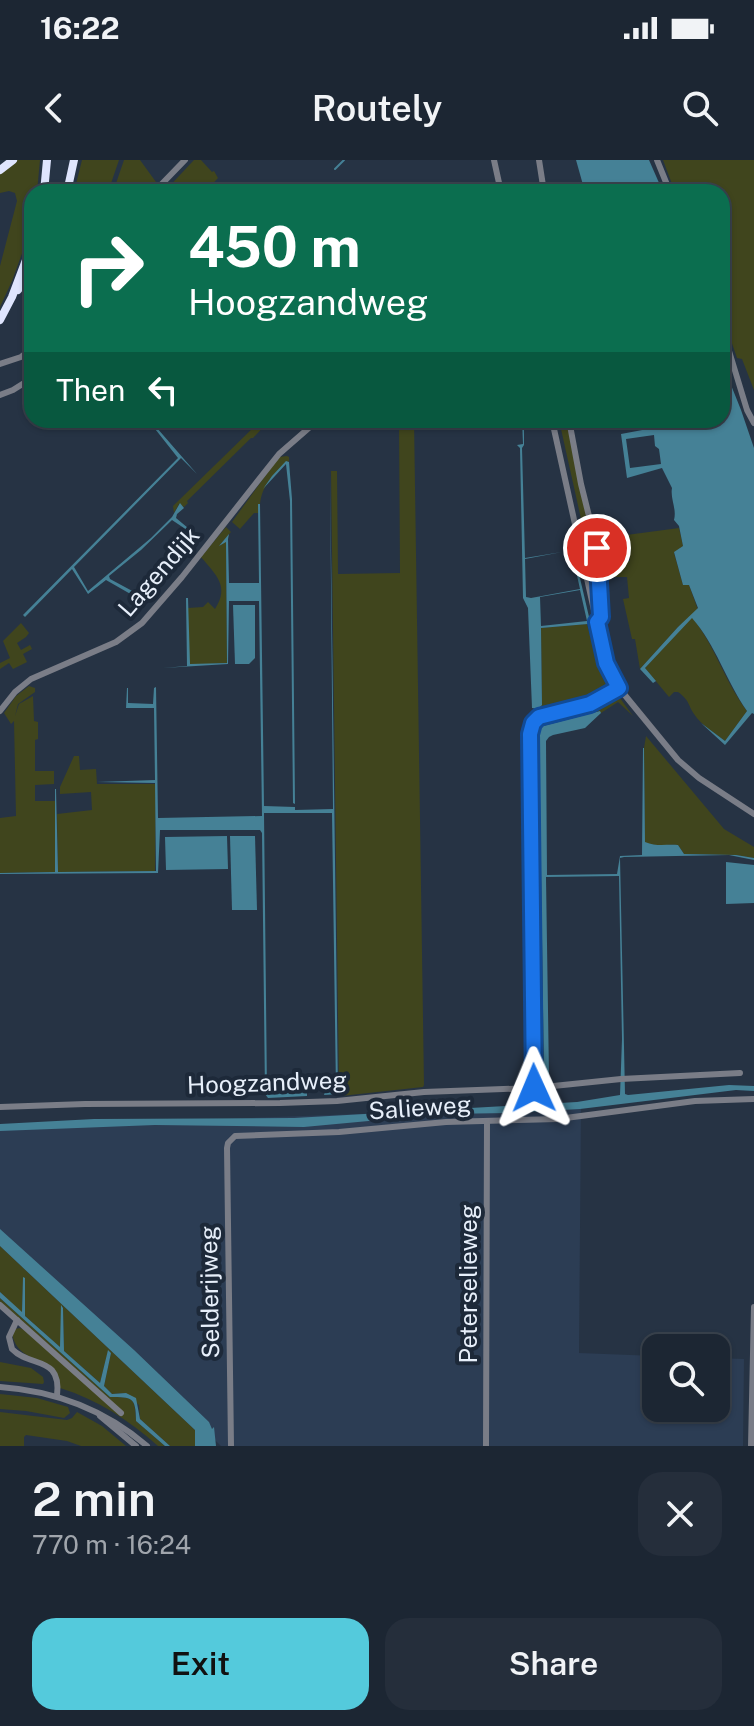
<!DOCTYPE html>
<html lang="en">
<head>
<meta charset="utf-8">
<style>
	:root { --surface:#1c2633; --page:#252e3b; --text:#f1f3f6; --muted:#a0a5ac; --line:#3a434e; --accent:#54cadc }
	body { margin:0; font-family:"Public Sans",sans-serif; background:var(--page); color:var(--text); height:100vh; display:flex; flex-direction:column; font-size:30px; white-space:nowrap }
	* { box-sizing:border-box; margin:0 }
	p { font-size:26px; color:var(--muted) }
	.icon { flex:none; width:44px; height:44px; fill:none; stroke:currentColor; stroke-width:2; stroke-linecap:round; stroke-linejoin:round }
	.map { position:relative; height:1286px; overflow:hidden }
	.side { display:flex; flex-direction:column; background:var(--surface); flex:1 }
	.side>* { flex:none }
	.banner { position:absolute; left:24px; top:24px; width:706px; height:244px; border-radius:24px; box-shadow:0 2px 6px #0004,0 0 0 2px var(--line); background:#0b6e4f; color:#fff; overflow:hidden }
	.controls { position:absolute; left:642px; top:1174px; display:grid; gap:16px }
	.controls a { display:grid; place-items:center; width:88px; height:88px; border-radius:16px; background:var(--surface); box-shadow:0 2px 6px #0004,0 0 0 2px var(--line); font-size:40px }
	.pin { position:absolute; display:grid; place-items:center; width:68px; height:68px; color:#fff; margin:-34px; border:4px solid #fff; border-radius:50%; box-shadow:0 2px 8px #0007 }
	.me { position:absolute; width:88px; margin:-44px; rotate:359deg; stroke-linejoin:round; filter:drop-shadow(0 0 6px #0008) }
	.turn { display:flex; align-items:center; gap:28px; height:168px; padding:0 32px; font-size:36px }
	.turn .icon { width:104px; height:104px; stroke-width:2.5 }
	.turn b { display:block; font-size:56px; line-height:68px }
	.then { display:flex; align-items:center; height:76px; padding:0 32px; background:#0003; gap:16px; font-size:30px }
	.round { display:grid; place-items:center; flex:none; width:84px; height:84px; border-radius:24px; background:var(--page) }
	.head { display:flex; align-items:center; justify-content:space-between; height:136px; padding:0 32px }
	h1 { font-size:48px; font-weight:600; line-height:60px }
	.cta { display:flex; gap:16px; margin-top:auto; padding:16px 32px }
	.cta a { flex:1; height:92px; border-radius:24px; background:var(--accent); color:#111; font-size:32px; font-weight:600; line-height:92px; text-align:center }
	.cta a+a { background:var(--page); color:var(--text) }
	.status { display:flex; justify-content:space-between; align-items:center; height:56px; padding:0 40px; background:var(--surface); direction:ltr }
	.status svg { height:22px; fill:currentColor }
	header { display:flex; justify-content:space-between; align-items:center; height:104px; padding:0 32px; background:var(--surface); font-size:36px; font-weight:600 }
	.map>svg:first-child { display:block }
	.built { fill:#2c3d54 }
	.green { fill:#40451d }
	.water { fill:#458196; fill-rule:evenodd }
	.lines { fill:none; stroke-linecap:round; stroke-linejoin:round }
	.stream { stroke:#458196; stroke-width:2 }
	.minor { stroke:#7a7d87; stroke-width:6 }
	.highway { stroke:#dfe5fe; stroke-width:8 }
	.route-casing { stroke:#114b97; stroke-width:20 }
	.route { stroke:#1a73e8; stroke-width:14 }
	.labels { text-anchor:middle; stroke-width:8; stroke-linejoin:round; paint-order:stroke }
	.street-label { font-size:24px; fill:#e7effa; stroke:#1d2939 }
</style>
</head>
<body>
<div class="status"><b>16:22</b><svg viewBox="0 0 49 12"><path d="M0 12V9h3v3zM5 12V6h3v6zM10 12V3h3v9zM15 12V0h3v12zM26 1h20v11H26zM47 4h2v5h-2z"/></svg></div>
<header><svg class="icon" aria-label="back" viewBox="0 0 24 24"><path d="M15 5l-7 7 7 7"/></svg>Routely<svg class="icon" aria-label="search" viewBox="0 0 24 24"><circle cx="10" cy="10" r="6"/><path d="M15 15l6 6"/></svg></header>
<div class="map">
<svg width="754" height="1286" viewBox="0 0 754 1286">
	<rect width="100%" height="100%" fill="#263344"/>
	<polygon class="built" points="581,946 579,1193 656,1196 656,1248 716,1248 716,1198 744,1199 743,1286 221,1286 153,1220 0,1079 0,967"/>
	<g class="green">
		<polygon points="16,0 40,0 37,32 32,32 32,61 28,77 12,121 0,147 0,106 17,41 15,33 9,31 0,33 0,13"/>
		<polygon points="82,0 119,0 108,32 74,32"/>
		<polygon points="124,0 140,0 156,22 146,32 113,32"/>
		<polygon points="194,0 201,0 212,12 214,11 218,18 205,32 164,32"/>
		<polygon points="663,0 754,0 754,230 742,199 737,198 722,154 722,32 675,32"/>
		<polygon points="261,260 270,260 253,278 251,278 187,341 188,343 184,347 179,344 174,353 173,346"/>
		<polygon points="399,260 414,260 424,925 423,927 341,936 339,933 331,311 337,311 338,414 400,413"/>
		<polygon points="559,260 568,260 592,367 600,444"/>
		<path d="M287 296 289 297V302L288 301C274 314 262 325 260 344L258 345V353H254L240 369 232 362 279 297Z"/>
		<path d="M226 367 231 372 219 386 226 381 227 503 191 505 189 503 188 448 203 447 208 442 215 449C230 426 216 415 201 397Z"/>
		<polygon points="679,368 683,386 674,393 683,425 689,425 698,450 678,467 640,509 635,479 632,479 623,439 629,438 627,417 612,417 611,405 630,401 629,385 619,385 619,376"/>
		<path d="M692 457C715 486 725 522 747 551L725 581C715 573 701 565 694 554 687 543 690 541 678 532H674L669 537 645 508Z"/>
		<polygon points="21,463 29,473 26,477 17,483 21,490 30,485 32,489 23,494 27,502 13,509 9,503 0,509 0,503 10,498 3,481"/>
		<polygon points="587,464 598,505 607,524 609,523 613,529 587,543 575,543 542,552 534,550 538,549 542,545 541,468"/>
		<polygon points="29,526 35,528 35,532 18,544 15,556 19,544 33,536 34,561 38,562 38,579 35,580 35,611 54,611 54,624 35,625 35,641 55,641 55,712 0,713 0,658 16,656 14,561 11,564 4,553 16,536"/>
		<path d="M617 534 633 556 618 542 601 553 599 551 543 566 539 572 544 916 547 917V923L537 924 532 584C533 571 535 564 546 557Z"/>
		<path d="M646 576 724 669 754 687V698L736 695 684 694 678 685C666 684 657 687 645 683L644 588Z"/>
		<polygon points="74,596 79,596 80,610 96,609 97,624 156,624 155,711 58,712 57,654 92,650 91,632 60,634 60,627"/>
		<polygon points="0,1086 195,1270 195,1286 170,1286 140,1259 139,1245 126,1233 112,1234 104,1226 111,1193 108,1191 100,1223 64,1191 63,1148 62,1146 61,1188 25,1156 23,1118 22,1153 0,1132"/>
		<path d="M0 1138 110 1237C133 1237 135 1237 136 1261L165 1286H158C129 1260 98 1240 60 1228 60 1191 18 1209 12 1173L15 1169 20 1168 27 1171 0 1143Z"/>
		<polygon points="0,1202 31,1208 43,1217 44,1222 43,1224 0,1221"/>
		<polygon points="0,1234 37,1238 68,1247 70,1253 64,1258 26,1251 0,1249"/>
		<polygon points="0,1252 67,1260 72,1258 77,1252 102,1266 126,1286 81,1286 67,1281 26,1275 24,1277 24,1286 0,1286"/>
	</g>
	<g class="water">
		<polygon points="576,0 649,0 663,32 585,32"/>
		<path d="M722 192 729 220 741 250 754 288V554L752 553 725 585 701 563 725 581 747 551C726 521 716 485 692 458L645 508 656 521 653 523 640 509 678 467 698 448 689 425H683L674 392 683 386 679 366 674 360C677 349 670 338 672 328L662 308 627 318 621 274 653 268 651 260H722ZM654 275 655 286 659 289 661 304 630 308 626 279Z"/>
		<polygon points="148,260 150,260 197,314 181,298 74,407 88,431 151,378 172,357 180,343 184,348 177,354 176,358 188,368 187,370 172,360 141,390 109,416 110,419 136,433 134,436 106,420 88,434 72,409 25,457 23,455 178,298"/>
		<path d="M522 260H524V285L522 288 525 398 562 392 525 399 526 437 531 438 580 429 574 402 576 401 600 504 608 524 606 523 598 505 588 464 541 468 542 545 538 549 532 548 528 448 523 438 520 288 517 285 523 284ZM580 430 587 461 541 466 540 437Z"/>
		<polygon points="286,301 289,302 292,339 295,644 293,643 290,341 286,304 263,329 272,316"/>
		<polygon points="330,313 338,934 324,935 325,932 336,931 332,653 264,653 267,932 307,932 307,936 268,938 265,934 262,673 260,670 160,670 158,713 0,714 0,713 55,712 55,629 56,629 58,712 156,711 155,623 97,622 155,620 154,548 126,548 127,528 128,528 128,543 153,544 154,528 156,527 158,658 262,656 259,441 229,441 228,504 163,508 187,506 186,438 188,438 190,504 227,503 226,382 219,386 229,374 228,379 229,423 259,423 258,344 260,344 264,646 295,647 295,650 333,649"/>
		<polygon points="233,445 255,445 255,498 249,504 235,504"/>
		<path d="M600 551 601 553 585 568 553 575 549 577 546 581 547 715 617 714 620 696 642 695 643 588H644L645 682C657 687 666 684 678 685L684 694 736 695 754 698V700L729 695 624 697 620 698 625 934 628 935 729 925 754 926V931L736 930 580 949 509 953 444 954 304 967 155 965 0 971V964L94 959 294 958 577 942 620 935 622 879 619 716 546 717 549 917H544L539 572 543 566Z"/>
		<polygon points="227,676 228,709 166,710 165,677"/>
		<polygon points="230,676 255,676 257,750 232,750"/>
		<polygon points="726,702 754,705 754,743 726,744"/>
		<polygon points="0,1069 134,1190 209,1262 212,1269 214,1267 216,1286 195,1286 195,1270 0,1086"/>
		<path d="M23 1117 25 1118V1156L60 1187 61 1145 63 1148 64 1191 100 1223 108 1190 111 1193 104 1226 112 1234 126 1233 136 1238 140 1259 170 1286H165L136 1261C136 1237 132 1237 110 1237L0 1138V1132L22 1152Z"/>
	</g>
	<g class="lines">
		<polyline class="stream" points="335,9 344,0"/>
		<g class="minor">
			<polyline points="494,0 501,32"/>
			<polyline points="539,0 544,32"/>
			<polyline points="657,0 670,32"/>
			<polyline points="154,32 185,0"/>
			<polyline points="722,168 747,250 754,263"/>
			<polyline points="0,204 21,197 32,189"/>
			<polyline points="0,235 13,230 32,218"/>
			<polyline points="552,260 603,491 609,511 619,528 678,600 699,618 754,654"/>
			<polyline points="569,260 581,324 597,388 601,457 597,462"/>
			<polyline points="0,551 15,532 31,519 116,482 142,463 182,417 279,294 318,260"/>
			<polyline points="534,928 621,919 740,913"/>
			<path d="M0 947 85 944 280 943 337 941 424 932 534 928 529 584C530 573 531 565 539 557L590 544 619 528"/>
			<polyline points="0,1145 121,1253"/>
			<path d="M17 1160 9 1177 12 1189C30 1208 62 1195 57 1236"/>
			<path d="M0 1227C56 1231 104 1249 147 1286"/>
			<polyline points="100,1256 136,1286"/>
			<polyline points="231,1286 227,988 228,983 235,976 339,972 446,962 558,959 695,941 754,939"/>
			<polyline points="486,1286 487,962"/>
			<polyline points="751,1286 754,1147"/>
		</g>
		<g class="highway">
			<polyline points="0,10 13,0"/>
			<polyline points="44,32 47,0"/>
			<polyline points="67,32 74,0"/>
			<polyline points="18,130 32,111"/>
			<polyline points="0,160 12,137 32,84"/>
		</g>
	</g>
	<g class="lines">
		<g class="route-casing">
			<polyline id="route" points="534,928 530,574 533,563 539,557 590,544 619,528 606,503 597,462 601,457 597,388"/>
		</g>
		<use href="#route" class="route"/>
	</g>
	<g class="labels">
		<g class="street-label">
			<text transform="translate(159 412) rotate(-49)" y="8">Lagendijk</text>
			<text transform="translate(267 923) rotate(-2)" y="8">Hoogzandweg</text>
			<text transform="translate(420 948) rotate(-4)" y="8">Salieweg</text>
			<text transform="translate(469 1124) rotate(-90)" y="8">Peterselieweg</text>
			<text transform="translate(210 1132) rotate(-91)" y="8">Selderijweg</text>
		</g>
	</g>
</svg>
<div class="controls">
<a><svg class="icon" aria-label="search" viewBox="0 0 24 24"><circle cx="10" cy="10" r="6"/><path d="M15 15l6 6"/></svg></a>
</div>
<div class="pin" style="left:597px;top:388px;background:#d93025"><svg class="icon" aria-label="arrive" viewBox="0 0 24 24"><path d="M6 21V4h12l-3 4 3 4H6"/></svg></div>
<svg class="me" style="left:534px;top:928px" viewBox="-20 -20 40 40"><path d="M0-17L14 15 0 8-14 15z" fill="#1a73e8" stroke="#fff" stroke-width="4"/></svg>
<div class="banner">
<div class="turn"><svg class="icon" aria-label="right" viewBox="0 0 24 24"><path d="M7 20v-9h11M14 6l5 5-5 5"/></svg><div><b>450 m</b>Hoogzandweg</div></div>
<div class="then">Then<svg class="icon" aria-label="left" viewBox="0 0 24 24"><path d="M17 20v-9H6M10 6l-5 5 5 5"/></svg></div>
</div>
</div>
<section class="side">
<div class="head"><div><h1>2 min</h1><p>770 m · 16:24</p></div><a class="round"><svg class="icon" aria-label="close" viewBox="0 0 24 24"><path d="M6 6l12 12M18 6L6 18"/></svg></a></div>
<div class="cta"><a>Exit</a><a>Share</a></div>
</section>
</body>
</html>
